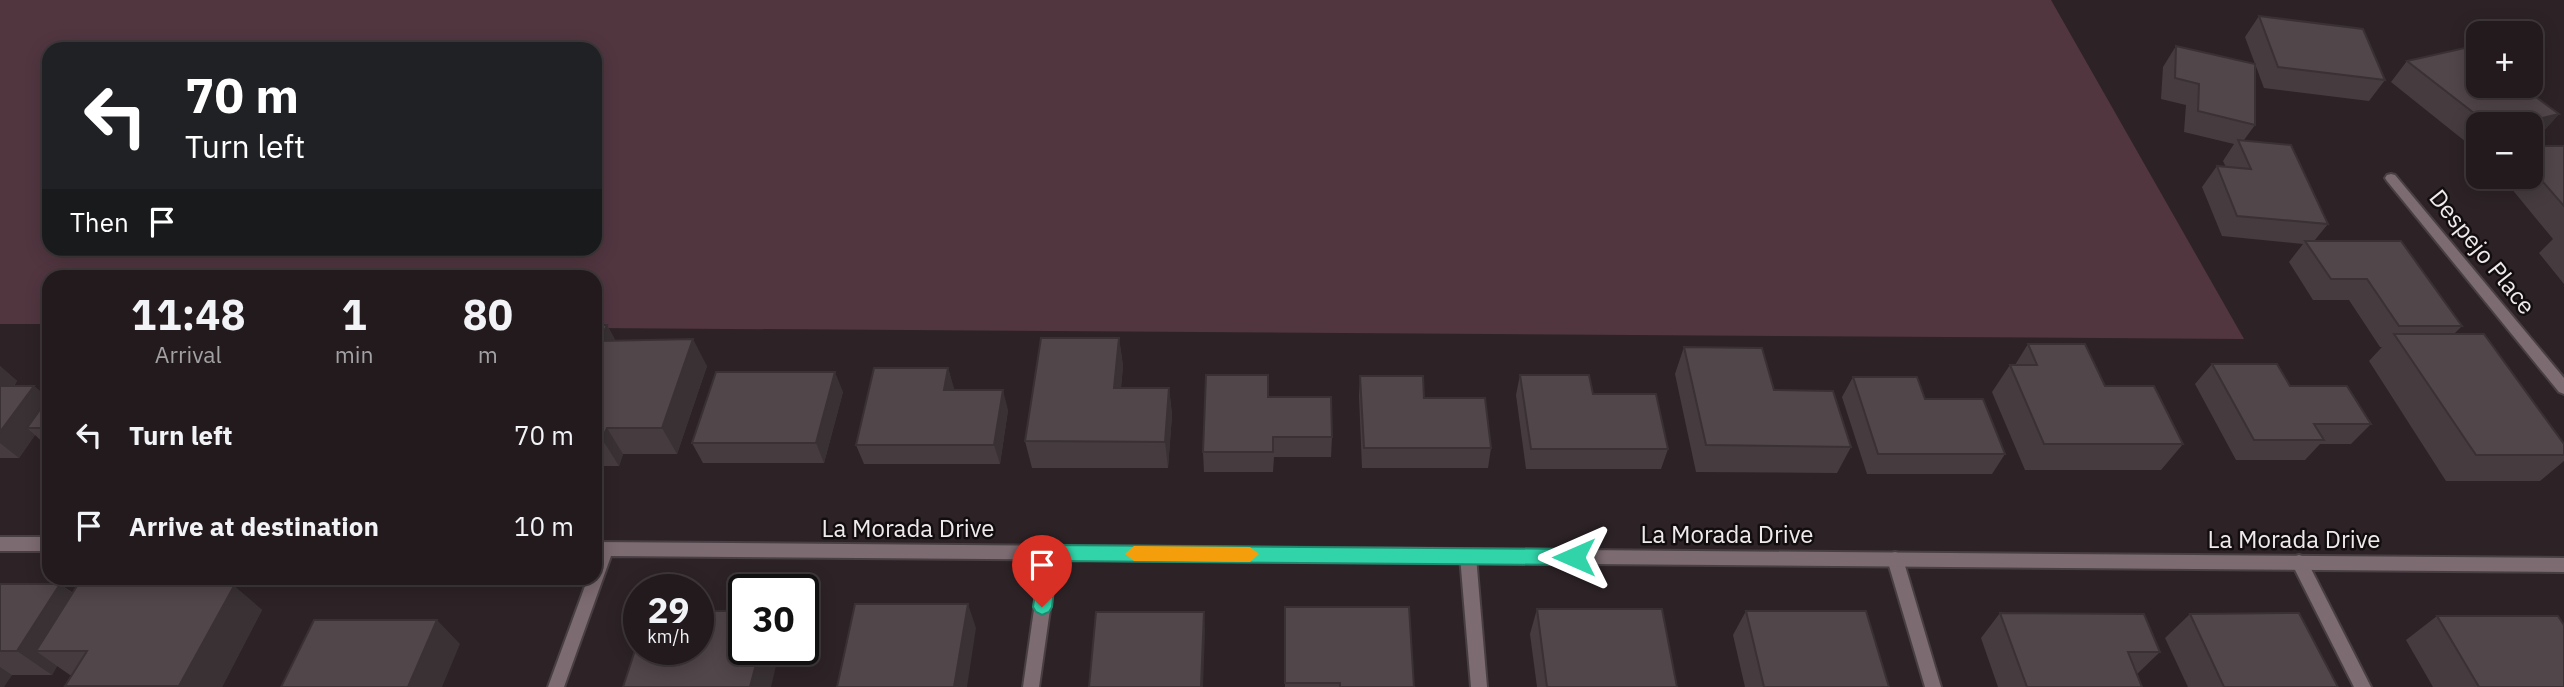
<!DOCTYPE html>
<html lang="en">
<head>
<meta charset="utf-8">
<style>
	:root { --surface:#221a1d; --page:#2e272a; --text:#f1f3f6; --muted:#a2a1a4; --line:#3f383b }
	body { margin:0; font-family:"IBM Plex Sans",sans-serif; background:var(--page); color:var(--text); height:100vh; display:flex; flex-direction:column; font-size:26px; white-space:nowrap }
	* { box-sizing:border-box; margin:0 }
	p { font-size:23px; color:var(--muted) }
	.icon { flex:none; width:38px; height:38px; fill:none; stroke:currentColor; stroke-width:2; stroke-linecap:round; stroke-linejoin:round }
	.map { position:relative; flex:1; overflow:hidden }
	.sheet { position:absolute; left:42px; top:270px; width:560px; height:315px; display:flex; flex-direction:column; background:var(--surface); border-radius:21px; box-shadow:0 4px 18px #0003,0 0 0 2px var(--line) }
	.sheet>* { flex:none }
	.banner { position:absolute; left:42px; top:42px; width:560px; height:214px; border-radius:21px; box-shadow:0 4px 18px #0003,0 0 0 2px var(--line); background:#202124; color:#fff; overflow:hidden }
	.fabs { position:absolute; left:2466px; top:21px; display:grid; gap:14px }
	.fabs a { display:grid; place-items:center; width:77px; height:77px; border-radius:14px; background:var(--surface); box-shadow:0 4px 18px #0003,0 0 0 2px var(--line); font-size:35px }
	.speed { position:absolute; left:623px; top:574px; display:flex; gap:14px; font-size:35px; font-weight:700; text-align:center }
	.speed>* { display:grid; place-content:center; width:91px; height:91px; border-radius:50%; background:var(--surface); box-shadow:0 4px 18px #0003,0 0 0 2px var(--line); line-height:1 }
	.speed small { font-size:18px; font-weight:400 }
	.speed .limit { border:4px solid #111; border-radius:10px; background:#fff; color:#111 }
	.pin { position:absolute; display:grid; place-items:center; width:60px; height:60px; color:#fff; margin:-72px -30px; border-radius:50% 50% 50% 0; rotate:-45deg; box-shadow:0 0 7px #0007 }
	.pin .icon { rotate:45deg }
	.me { position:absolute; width:77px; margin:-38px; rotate:270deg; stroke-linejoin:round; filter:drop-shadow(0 0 5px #0008) }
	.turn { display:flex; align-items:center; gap:24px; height:147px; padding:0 28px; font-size:32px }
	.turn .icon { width:91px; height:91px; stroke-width:2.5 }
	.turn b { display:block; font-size:49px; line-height:60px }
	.then { display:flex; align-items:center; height:66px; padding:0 28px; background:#0003; gap:14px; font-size:26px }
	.eta { display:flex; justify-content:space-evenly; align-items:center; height:119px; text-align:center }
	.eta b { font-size:42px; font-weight:700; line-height:49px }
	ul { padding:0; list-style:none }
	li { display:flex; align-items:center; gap:21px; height:91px; padding:0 28px }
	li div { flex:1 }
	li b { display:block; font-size:26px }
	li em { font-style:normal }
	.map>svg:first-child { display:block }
	.green { fill:#513640; fill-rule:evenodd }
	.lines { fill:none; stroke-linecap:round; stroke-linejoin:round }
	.service-casing { stroke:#483f43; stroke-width:4 }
	.minor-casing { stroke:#483f43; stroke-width:4 }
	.service { fill:#7c6b71; fill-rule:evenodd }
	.minor { fill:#7c6b71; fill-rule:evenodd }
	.wall { fill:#463c40 }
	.shaded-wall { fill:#393134 }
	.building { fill:#51464a; stroke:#393134; stroke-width:2 }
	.route { fill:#31d4a9; stroke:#208a6e; stroke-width:2 }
	.slow { fill:#f59e0b }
	.labels { text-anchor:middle; stroke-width:5; stroke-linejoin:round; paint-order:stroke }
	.street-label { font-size:24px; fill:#f0eaec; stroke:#120e0f }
</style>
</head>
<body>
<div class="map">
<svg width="2564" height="687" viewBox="0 0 2564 687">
	<rect width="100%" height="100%" fill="#2d2327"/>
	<path class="green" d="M0 0H2051L2244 339 595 328V276H49V324H0ZM49 49H595V248H49Z"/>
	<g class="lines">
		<g class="service-casing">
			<g id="service">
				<polygon points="1050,546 1056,548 1058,553 1039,687 1023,687 1042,553 1044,548"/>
				<polygon points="1468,549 1474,551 1476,556 1487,687 1471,687 1460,556 1462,551"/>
				<polygon points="1895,552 1901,554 1903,559 1941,687 1925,687 1887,559 1889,554"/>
				<polygon points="2299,555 2305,557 2371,687 2354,687 2291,562 2293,557"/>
			</g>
		</g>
		<g class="minor-casing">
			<g id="minor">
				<polygon points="2391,174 2395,175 2564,378 2564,394 2559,392 2387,181 2385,178 2387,175"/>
				<rect x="0" y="537" width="49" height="14"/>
				<polygon points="595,542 2564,558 2564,572 611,556 564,687 548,687 588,578 595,578"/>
			</g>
		</g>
		<use href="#service" class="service"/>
		<use href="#minor" class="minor"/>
	</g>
	<g class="wall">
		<polygon points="2259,16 2385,80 2369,101 2264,88 2245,37"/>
		<polygon points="2176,46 2255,125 2244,140 2328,224 2314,241 2462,326 2454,334 2564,444 2564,461 2540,481 2446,481 2369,361 2382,347 2380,347 2349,300 2313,300 2289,262 2303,244 2222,236 2202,187 2217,166 2226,167 2223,161 2234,144 2184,132 2186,105 2161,99 2163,67"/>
		<polygon points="2469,47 2478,54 2478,86 2521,86 2559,114 2540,135 2530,138 2530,124 2478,124 2478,150 2476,150 2391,82 2407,61"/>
		<polygon points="2530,146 2564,146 2564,284 2539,253 2553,239 2502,177 2530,177"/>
		<polygon points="595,325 607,325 615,340 707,366 677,454 623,454 619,466 595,466"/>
		<polygon points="1119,338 1123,366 1121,388 1169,388 1172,415 1168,468 1032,468 1025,441"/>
		<polygon points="2028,344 2105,386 2183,444 2161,470 2025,470 1992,392 2010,365 2015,365"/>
		<polygon points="1684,347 1774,390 1851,447 1837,473 1696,472 1675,374"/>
		<polygon points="2212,364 2290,386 2371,424 2351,444 2320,444 2305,460 2236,460 2195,384"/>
		<polygon points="0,366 17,381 14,386 34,386 48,398 49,397 49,448 35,435 19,458 0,458"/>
		<polygon points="948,368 954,390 1008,410 1000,464 864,464 856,445"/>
		<polygon points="1520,375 1593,394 1668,449 1661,469 1526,469 1516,395"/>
		<polygon points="1360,376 1424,398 1491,448 1488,468 1362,468 1359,396"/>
		<polygon points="1853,377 1925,399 2005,454 1992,474 1867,474 1842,397"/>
		<polygon points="843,392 824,463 703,463 692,443"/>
		<polygon points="1269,397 1332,437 1331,457 1274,457 1273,472 1204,472 1203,452"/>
		<polygon points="0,584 60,584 73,593 234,586 262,610 222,687 67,687 65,686 72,675 70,675 57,666 52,675 12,675 0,687"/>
		<polygon points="1285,607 1414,687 1285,687"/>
		<polygon points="1537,609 1677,687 1537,687 1530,634"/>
		<polygon points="1746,611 1889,687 1745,687 1733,635"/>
		<polygon points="2000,613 2160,652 2137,674 2142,687 1998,687 1981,638"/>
		<polygon points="2190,614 2338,687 2188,687 2165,638"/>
		<polygon points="2437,616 2564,687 2433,687 2406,640"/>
	</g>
	<g class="shaded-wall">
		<polygon points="2559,114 2540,135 2530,138 2530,124 2516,124"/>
		<polygon points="607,325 622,352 600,341"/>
		<polygon points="1119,338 1123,366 1118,414 1114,388"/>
		<polygon points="693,339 707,366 677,454 662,428"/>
		<polygon points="0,366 17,381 0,404"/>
		<polygon points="948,368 954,388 950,410 944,390"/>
		<polygon points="835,372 843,392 824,463 816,443"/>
		<polygon points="34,386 49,399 27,428 35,435 19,458 0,443 0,432"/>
		<polygon points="1169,388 1172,415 1168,468 1165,442"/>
		<polygon points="1003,390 1008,410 1000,464 994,445"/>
		<polygon points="607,428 623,454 619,466 602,439"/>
		<polygon points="60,584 93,609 36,651 57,666 52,675 17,651"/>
		<polygon points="234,586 262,610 222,687 181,687 179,686"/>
		<polygon points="968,604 976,628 967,687 954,687"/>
		<polygon points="1204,612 1205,630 1203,687 1201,687"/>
		<polygon points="437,620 460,644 442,687 408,687"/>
		<polygon points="760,649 780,649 771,687 750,687"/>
		<polygon points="0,667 12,675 4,687 0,687"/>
	</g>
	<g class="building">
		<polygon points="2259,16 2363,29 2385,80 2278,67"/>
		<polygon points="2176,46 2255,64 2255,125 2198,111 2199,84 2175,78"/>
		<polygon points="2469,47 2478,54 2478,86 2521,86 2559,114 2516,124 2488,124 2407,61"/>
		<polygon points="2238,140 2291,145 2328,224 2237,216 2217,166 2251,169"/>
		<polygon points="2530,146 2564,146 2564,206 2530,167"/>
		<polygon points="2305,241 2401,241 2462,326 2399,326 2367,279 2331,279"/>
		<polygon points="595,325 607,325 600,341 693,339 662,428 607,428 602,439 595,439"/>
		<polygon points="2394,334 2484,334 2564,444 2564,455 2476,455"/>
		<polygon points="1041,338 1119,338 1114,388 1169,388 1165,442 1025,441"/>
		<polygon points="2028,344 2085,344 2105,386 2154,386 2183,444 2044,444 2010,365 2037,365"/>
		<polygon points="1684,347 1762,348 1774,390 1833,391 1851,447 1706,445"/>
		<polygon points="2212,364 2277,364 2290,386 2347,386 2371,424 2314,424 2324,440 2254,440"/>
		<polygon points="874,368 948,368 944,390 1003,390 994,445 856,445"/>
		<polygon points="716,372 835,372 816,443 692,443"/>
		<polygon points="1206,375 1268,375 1268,397 1331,397 1332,437 1273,437 1273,452 1203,452"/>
		<polygon points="1520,375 1589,375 1593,394 1656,394 1668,449 1531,449"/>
		<polygon points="1360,376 1423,376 1424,398 1485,398 1491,448 1364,448"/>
		<polygon points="1853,377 1917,377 1925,399 1983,399 2005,454 1878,454"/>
		<polygon points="0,386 34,386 0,432"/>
		<polygon points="49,397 49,428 27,428"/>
		<polygon points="0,584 60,584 17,651 0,651"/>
		<polygon points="77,586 234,586 179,686 65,686 87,651 36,651"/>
		<polygon points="855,604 968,604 954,687 837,687"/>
		<polygon points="1285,607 1409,607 1414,687 1340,687 1340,683 1285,683"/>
		<polygon points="1537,609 1662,609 1677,687 1547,687"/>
		<polygon points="698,611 744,611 744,649 760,649 750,687 623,687 639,638 639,649 698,649"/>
		<polygon points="1746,611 1866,611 1889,687 1764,687"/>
		<polygon points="1096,612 1204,612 1201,687 1089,687"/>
		<polygon points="2000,613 2144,614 2160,652 2128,652 2142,687 2027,687"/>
		<polygon points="2299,613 2338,687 2224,687 2190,614"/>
		<polygon points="2437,616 2558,616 2564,625 2564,687 2479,687"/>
		<polygon points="314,620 437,620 408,687 281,687"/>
	</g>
	<polygon class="route" points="1049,545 1574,549 1583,557 1574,565 1057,561 1052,607 1049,612 1042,615 1036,612 1033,607 1041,553"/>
	<polygon class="slow" points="1134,546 1250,547 1259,554 1250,562 1134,561 1125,554"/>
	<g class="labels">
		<g class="street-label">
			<text transform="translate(2482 252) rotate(51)" y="8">Despejo Place</text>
			<text x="908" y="537">La Morada Drive</text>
			<text x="1727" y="543">La Morada Drive</text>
			<text x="2294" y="548">La Morada Drive</text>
		</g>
	</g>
</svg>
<div class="fabs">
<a>+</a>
<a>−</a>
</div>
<div class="speed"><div>29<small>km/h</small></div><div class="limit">30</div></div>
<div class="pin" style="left:1042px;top:607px;background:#d93025"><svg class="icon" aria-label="arrive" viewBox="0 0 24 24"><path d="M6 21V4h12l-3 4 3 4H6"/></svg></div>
<svg class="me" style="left:1574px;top:557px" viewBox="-20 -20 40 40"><path d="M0-17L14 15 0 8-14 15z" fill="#31d4a9" stroke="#fff" stroke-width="4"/></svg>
<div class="banner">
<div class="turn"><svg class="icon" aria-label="left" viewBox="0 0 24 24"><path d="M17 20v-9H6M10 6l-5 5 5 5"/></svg><div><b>70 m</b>Turn left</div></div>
<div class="then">Then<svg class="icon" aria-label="arrive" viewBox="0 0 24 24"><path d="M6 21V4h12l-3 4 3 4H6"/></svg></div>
</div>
<section class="sheet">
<div class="eta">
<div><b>11:48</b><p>Arrival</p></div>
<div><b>1</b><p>min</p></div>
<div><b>80</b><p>m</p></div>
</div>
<ul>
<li><svg class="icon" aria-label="left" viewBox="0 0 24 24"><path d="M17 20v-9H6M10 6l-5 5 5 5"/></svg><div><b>Turn left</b></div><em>70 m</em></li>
<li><svg class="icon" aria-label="arrive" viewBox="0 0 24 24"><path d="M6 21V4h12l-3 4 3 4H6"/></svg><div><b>Arrive at destination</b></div><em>10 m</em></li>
</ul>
</section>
</div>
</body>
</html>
